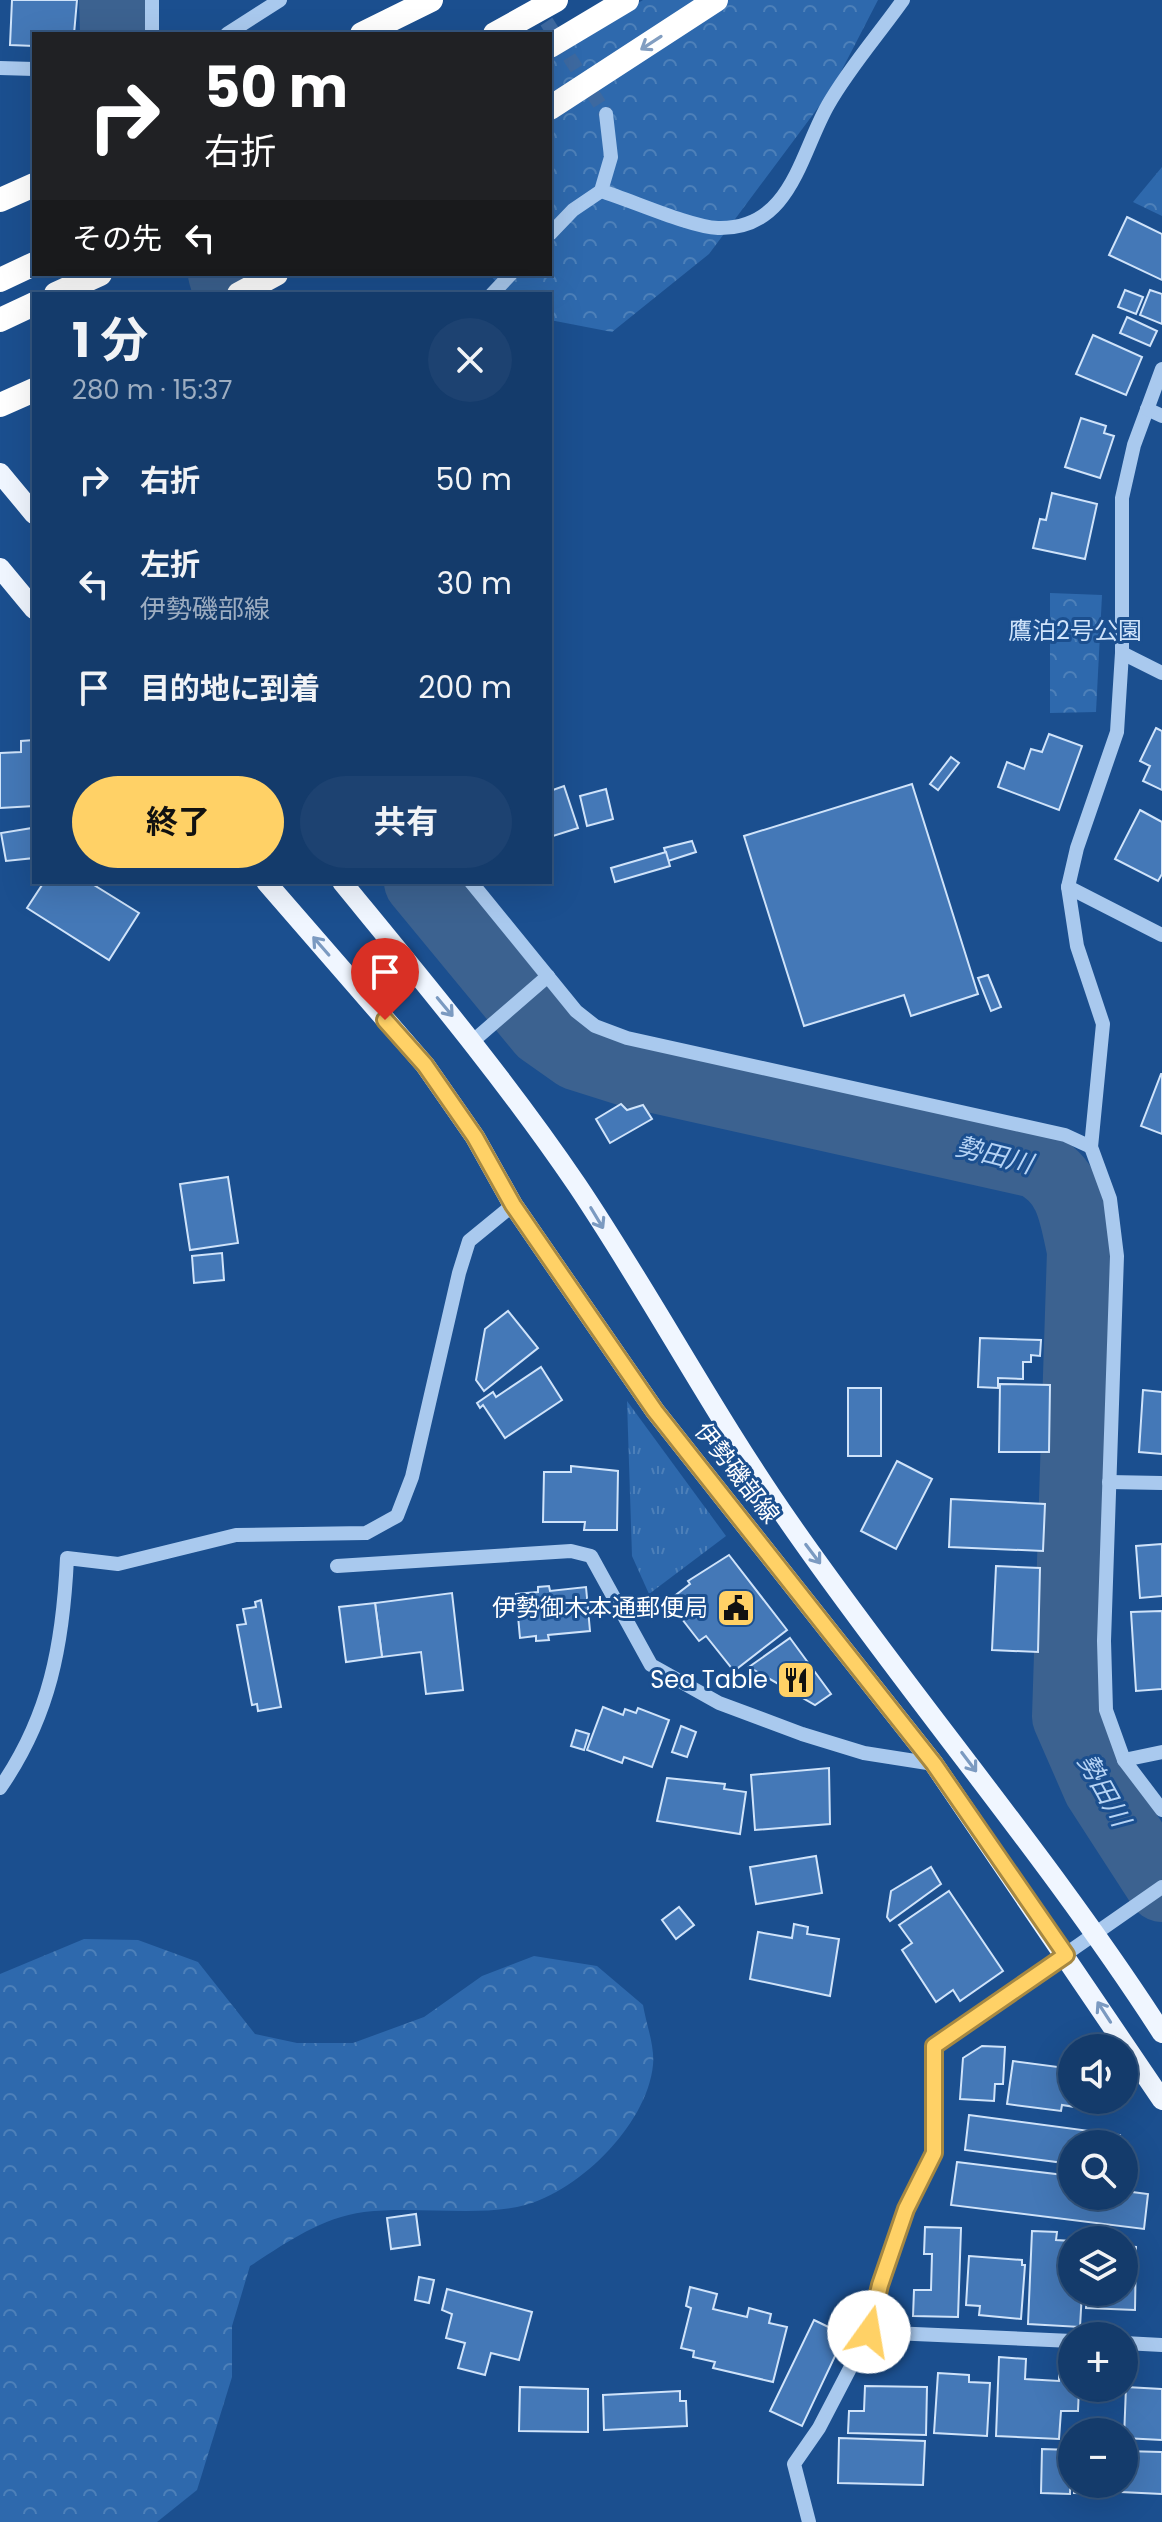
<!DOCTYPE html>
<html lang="ja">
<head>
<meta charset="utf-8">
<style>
	:root { --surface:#143b6b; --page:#1d4271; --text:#f1f3f6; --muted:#9dadc1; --line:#33557e; --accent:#ffd166 }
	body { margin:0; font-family:Poppins,"Noto Sans JP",sans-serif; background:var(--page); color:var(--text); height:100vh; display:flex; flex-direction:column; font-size:30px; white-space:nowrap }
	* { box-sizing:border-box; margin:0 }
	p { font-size:26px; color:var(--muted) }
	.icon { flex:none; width:44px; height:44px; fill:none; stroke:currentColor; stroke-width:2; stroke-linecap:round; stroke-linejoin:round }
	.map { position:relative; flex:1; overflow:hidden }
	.side { position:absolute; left:32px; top:292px; width:520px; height:592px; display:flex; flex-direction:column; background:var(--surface); border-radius:0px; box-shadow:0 8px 32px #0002,0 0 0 2px var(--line) }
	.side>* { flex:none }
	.banner { position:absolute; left:32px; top:32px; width:520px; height:244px; border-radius:0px; box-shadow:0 8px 32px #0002,0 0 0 2px var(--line); background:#202124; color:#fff; overflow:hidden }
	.buttons { position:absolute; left:1058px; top:2034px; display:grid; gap:16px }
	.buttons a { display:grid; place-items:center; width:80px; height:80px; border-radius:50%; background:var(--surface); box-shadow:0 8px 32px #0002,0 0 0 2px var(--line); font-size:40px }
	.pin { position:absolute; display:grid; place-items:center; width:68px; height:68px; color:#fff; margin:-82px -34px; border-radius:50% 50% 50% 0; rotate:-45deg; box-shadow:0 0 8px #0007 }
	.pin .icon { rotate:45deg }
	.me { position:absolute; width:88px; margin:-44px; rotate:13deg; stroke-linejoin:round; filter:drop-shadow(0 0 6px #0008) }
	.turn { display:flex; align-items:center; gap:28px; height:168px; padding:0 40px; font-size:36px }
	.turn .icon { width:104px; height:104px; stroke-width:2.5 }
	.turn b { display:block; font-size:56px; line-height:68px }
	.then { display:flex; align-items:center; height:76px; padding:0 40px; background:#0003; gap:16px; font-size:30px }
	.round { display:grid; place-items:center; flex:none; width:84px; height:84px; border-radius:42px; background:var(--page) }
	.headline { display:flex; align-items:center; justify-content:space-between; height:136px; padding:0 40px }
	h1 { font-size:48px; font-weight:700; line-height:60px }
	.primary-button { display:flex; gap:16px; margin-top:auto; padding:16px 40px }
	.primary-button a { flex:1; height:92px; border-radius:48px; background:var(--accent); color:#111; font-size:32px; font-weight:700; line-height:92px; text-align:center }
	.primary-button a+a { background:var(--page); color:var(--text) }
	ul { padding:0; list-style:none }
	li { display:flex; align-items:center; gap:24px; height:104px; padding:0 40px }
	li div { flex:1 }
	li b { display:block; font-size:30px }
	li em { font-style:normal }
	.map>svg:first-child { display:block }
	.grass { fill:url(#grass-tufts) }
	.forest { fill:url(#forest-crowns) }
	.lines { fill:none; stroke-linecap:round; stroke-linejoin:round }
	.river { stroke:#3c6290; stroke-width:70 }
	.building { fill:#4478b7; stroke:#cfe3fa; stroke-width:2 }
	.minor-tunnel { stroke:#3d69a0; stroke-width:14; stroke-dasharray:14 7; stroke-linecap:butt }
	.minor { stroke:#a9c9ee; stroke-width:14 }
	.major { stroke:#f0f6ff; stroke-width:20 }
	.highway { stroke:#fff; stroke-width:24 }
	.oneway { stroke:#829ec1 }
	.oneway2 { stroke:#7b9ac1 }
	.route-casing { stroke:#a68842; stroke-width:20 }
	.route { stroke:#ffd166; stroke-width:14 }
	.labels { text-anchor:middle; stroke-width:6; stroke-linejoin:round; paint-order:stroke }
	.park-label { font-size:24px; fill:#cfe3fa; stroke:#1b4f8f }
	.street-label { font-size:24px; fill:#fff; stroke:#1b4f8f }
	.poi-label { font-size:24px; fill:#fff; stroke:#1b4f8f; text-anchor:end }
	.water-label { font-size:26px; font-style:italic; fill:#b5d3f5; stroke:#1b4f8f }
</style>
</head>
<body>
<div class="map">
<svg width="1162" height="2522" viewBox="0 0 1162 2522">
	<defs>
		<pattern id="grass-tufts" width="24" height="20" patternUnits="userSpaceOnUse" patternTransform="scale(2)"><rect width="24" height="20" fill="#2e69ad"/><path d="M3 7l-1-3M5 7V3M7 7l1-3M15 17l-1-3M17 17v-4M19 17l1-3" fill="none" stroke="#4d80b9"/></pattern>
		<pattern id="forest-crowns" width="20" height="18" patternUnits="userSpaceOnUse" patternTransform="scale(2)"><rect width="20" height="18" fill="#2e69ad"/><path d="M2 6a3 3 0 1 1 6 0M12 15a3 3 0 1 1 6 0" fill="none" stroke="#4d80b9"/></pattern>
	</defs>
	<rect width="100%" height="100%" fill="#1b4f8f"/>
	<polygon class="grass" points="627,1401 726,1536 649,1594 632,1556"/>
	<g class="forest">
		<polygon points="643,0 878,0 832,89 709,254 612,332 550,320 550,294 507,294 489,274 550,274 550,55"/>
		<polygon points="1162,167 1162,216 1133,202"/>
		<polygon points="1050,593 1102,595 1096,712 1050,713"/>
		<path d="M84 1939 138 1940 198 1962 255 2034 297 2043H353L424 2017 482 1976 534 1956 597 1966 643 2005C646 2023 655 2047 653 2065 647 2126 575 2196 517 2207 472 2216 413 2206 364 2212 320 2218 286 2243 250 2266L232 2326V2377L197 2490 157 2522H0V1974Z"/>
	</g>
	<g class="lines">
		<g class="river">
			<polyline points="114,0 115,34"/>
			<polyline points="223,274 229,294"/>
			<path d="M419 882 542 1031 576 1055 633 1073 1035 1163C1071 1181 1074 1214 1082 1251L1067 1717 1098 1788 1162 1887"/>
		</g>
	</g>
	<g class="building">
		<polygon points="12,0 77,0 74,34 34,34 34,46 10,45"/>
		<polygon points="1127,217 1162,234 1162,280 1109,255"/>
		<polygon points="1125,290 1143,297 1136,314 1118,307"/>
		<polygon points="1150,290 1162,294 1162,324 1140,315"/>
		<polygon points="1127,317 1157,331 1150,346 1120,333"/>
		<polygon points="1093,335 1142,357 1126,395 1076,374"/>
		<polygon points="1081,418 1106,426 1104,433 1114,436 1100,478 1065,467"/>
		<polygon points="1052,493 1097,504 1085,559 1033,548 1040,519 1046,520"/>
		<polygon points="1156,728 1162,731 1162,790 1143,781 1150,766 1140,761"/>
		<polygon points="1049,734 1082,746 1059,810 998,787 1007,762 1024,769 1031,749 1042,752"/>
		<polygon points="34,740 34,806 0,808 0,753 21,752 21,741"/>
		<polygon points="951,757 959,763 938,790 930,784"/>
		<polygon points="912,784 978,994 911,1016 904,995 804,1026 744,836"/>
		<polygon points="564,786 578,828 550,837 550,791"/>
		<polygon points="606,789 613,819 587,826 580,796"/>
		<polygon points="1140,810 1162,822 1162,874 1158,881 1115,859"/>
		<polygon points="32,828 34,858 6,861 1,833"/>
		<polygon points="692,841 696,852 668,861 664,848"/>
		<polygon points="666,852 670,866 615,882 611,868"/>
		<polygon points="44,882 89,882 139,913 109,960 27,908"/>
		<polygon points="988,975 1001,1007 991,1011 978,978"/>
		<polygon points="1161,1074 1162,1074 1162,1134 1141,1126"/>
		<polygon points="621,1104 627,1110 643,1105 652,1119 610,1143 596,1119"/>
		<polygon points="228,1177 238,1243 190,1250 180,1184"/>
		<polygon points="222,1253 224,1280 194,1283 192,1256"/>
		<polygon points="508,1311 538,1348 484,1391 476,1380 485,1329"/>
		<polygon points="980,1338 1041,1340 1040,1356 1031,1355 1031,1362 1023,1362 1023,1379 998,1378 998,1388 978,1387"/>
		<polygon points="541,1367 562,1400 505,1438 483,1405 480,1408 477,1403 493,1392 496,1397"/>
		<polygon points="1000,1384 1050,1385 1049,1452 999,1452"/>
		<rect x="848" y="1388" width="33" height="68"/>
		<polygon points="1143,1390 1162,1392 1162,1454 1139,1452"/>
		<polygon points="897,1461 932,1479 896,1549 861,1531"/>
		<polygon points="571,1466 618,1471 617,1530 584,1530 585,1522 543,1522 544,1472 571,1472"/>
		<polygon points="951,1499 1045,1504 1043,1551 949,1547"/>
		<polygon points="1162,1544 1162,1596 1140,1598 1136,1546"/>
		<polygon points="729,1555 787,1630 734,1671 706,1636 699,1641 668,1601 690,1584 688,1581"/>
		<polygon points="996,1566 1040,1568 1038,1652 992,1650"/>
		<polygon points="549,1586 550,1591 586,1587 590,1631 548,1635 549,1640 536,1641 536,1636 520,1638 516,1594 538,1592 538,1587"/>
		<polygon points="452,1593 463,1690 426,1694 421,1652 382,1657 375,1603"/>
		<polygon points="261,1600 281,1707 258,1711 257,1704 252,1705 237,1625 246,1624 243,1609 256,1607 255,1602"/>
		<polygon points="375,1603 382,1657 346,1662 339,1607"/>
		<polygon points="1162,1611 1162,1689 1136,1691 1131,1612"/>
		<polygon points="790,1638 831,1694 815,1705 749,1667"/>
		<polygon points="603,1707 623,1715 625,1709 636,1713 638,1708 669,1720 652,1767 624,1757 622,1763 587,1750"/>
		<polygon points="681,1726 696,1732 687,1757 672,1752"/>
		<polygon points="576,1730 589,1734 584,1750 571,1746"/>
		<polygon points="829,1768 830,1824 755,1830 751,1775"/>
		<polygon points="667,1778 725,1784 724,1789 746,1792 740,1834 657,1821"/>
		<polygon points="816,1856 822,1893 756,1904 750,1867"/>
		<polygon points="931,1867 941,1884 890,1921 887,1917 891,1891"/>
		<polygon points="949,1891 1003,1971 960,2001 953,1990 936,2002 902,1950 912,1943 899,1925"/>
		<polygon points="679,1907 694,1925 676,1939 662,1920"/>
		<polygon points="794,1924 808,1927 807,1934 839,1939 830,1996 750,1979 758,1932 792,1938"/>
		<polygon points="982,2046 1005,2047 1003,2084 995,2084 994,2101 960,2099 963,2058"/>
		<polygon points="1013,2061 1066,2068 1064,2083 1072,2084 1072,2100 1082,2100 1081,2108 1062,2105 1061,2111 1007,2104"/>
		<polygon points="969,2115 1120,2135 1119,2144 1072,2144 1072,2164 965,2150"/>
		<polygon points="957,2162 1072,2176 1072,2196 1124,2196 1124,2191 1148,2194 1144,2229 951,2205"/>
		<polygon points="416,2214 420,2245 391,2249 387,2218"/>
		<polygon points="925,2227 961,2228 958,2317 913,2316 914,2290 931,2290 932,2254 924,2254"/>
		<polygon points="1032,2231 1057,2232 1056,2240 1072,2241 1072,2292 1082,2292 1080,2327 1028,2324"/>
		<polygon points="1124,2246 1136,2247 1135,2310 1086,2308 1087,2292 1124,2292"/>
		<polygon points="969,2256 1022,2260 1022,2265 1025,2265 1021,2319 979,2315 980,2306 966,2305"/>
		<polygon points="419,2277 434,2280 429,2303 415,2300"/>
		<polygon points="690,2287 717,2294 713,2309 747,2317 749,2308 771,2314 769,2323 787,2327 773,2382 713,2368 715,2362 693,2357 694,2351 681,2348 691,2308 686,2306"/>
		<polygon points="447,2289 532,2312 519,2360 491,2353 485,2375 458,2368 465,2343 446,2338 452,2314 442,2310"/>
		<polygon points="814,2320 845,2335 802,2426 770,2411"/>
		<polygon points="999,2357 1026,2359 1025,2379 1059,2381 1059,2375 1072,2376 1072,2388 1079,2388 1078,2411 1061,2411 1059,2439 996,2436"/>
		<polygon points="938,2373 969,2375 969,2382 990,2383 987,2436 934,2433"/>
		<polygon points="865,2386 927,2387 926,2435 848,2433 849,2411 864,2411"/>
		<polygon points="520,2387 588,2389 588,2432 519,2431"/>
		<polygon points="1126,2387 1162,2389 1162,2440 1124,2438"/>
		<polygon points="680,2391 680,2401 686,2401 687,2426 604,2430 603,2395"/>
		<polygon points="839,2438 925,2441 923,2485 838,2483"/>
		<polygon points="1042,2449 1071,2450 1070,2494 1041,2493"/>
		<polygon points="1124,2451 1162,2452 1162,2494 1121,2492"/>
		<polygon points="1074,2484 1116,2484 1115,2494 1074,2493"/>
	</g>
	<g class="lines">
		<polyline class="minor-tunnel" points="535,4 606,114"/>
		<g class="minor">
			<polyline points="152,34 152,0"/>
			<polyline points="227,34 280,0"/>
			<polyline points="0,68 34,69"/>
			<path d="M601 191C631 200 690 227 718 228 791 230 800 154 828 105 849 68 879 34 903 0"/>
			<polyline points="550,234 573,210 601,191 611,157 606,114"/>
			<polyline points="492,294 511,274"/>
			<polyline points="1162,369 1134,445 1122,498 1122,653 1117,732 1077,848 1068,887 1077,946 1103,1024 1091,1147 1110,1199 1117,1256 1104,1641 1106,1710 1124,1760 1162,1810"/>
			<polyline points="1147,409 1162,416"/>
			<polyline points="1122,653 1162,673"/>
			<polyline points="471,882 576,1011 595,1026 627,1038 1065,1135 1091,1147"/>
			<polyline points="1068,887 1162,935"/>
			<polyline points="473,1041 548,976"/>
			<polyline points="1109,1482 1162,1483"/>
			<polyline points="337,1566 571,1551 591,1556 651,1665 719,1703 802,1734 864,1753 934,1764"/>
			<polyline points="1124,1760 1162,1752"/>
			<path d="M0 1788C50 1716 63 1644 67 1558L118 1564 236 1535 366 1533 397 1516 412 1477 459 1273 469 1241 513 1205"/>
			<polyline points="869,2332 880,2285 906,2209 934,2153 934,2046 1162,1887"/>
			<polyline points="1124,2343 1162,2345"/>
			<polyline points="809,2522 794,2464 819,2428 869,2332 1072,2341"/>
		</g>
		<g class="major">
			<polyline points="0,473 34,514"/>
			<polyline points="0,568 34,609"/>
			<polyline points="266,882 425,1065 475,1137 513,1205 655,1411 934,1764 1162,2100"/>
			<path d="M342 882C423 981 505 1079 577 1185 651 1295 713 1413 789 1522 909 1695 1047 1855 1162 2033"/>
		</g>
		<g class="highway">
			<polyline points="362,34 431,0"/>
			<polyline points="495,34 556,0"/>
			<polyline points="550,46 627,0"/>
			<polyline points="550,108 716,0"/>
			<polyline points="0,200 34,185"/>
			<polyline points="0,280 34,264"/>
			<polyline points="56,294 100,274"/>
			<polyline points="239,294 276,274"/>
			<polyline points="0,320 34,304"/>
			<polyline points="0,405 34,390"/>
		</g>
	</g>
	<defs><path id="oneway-shaft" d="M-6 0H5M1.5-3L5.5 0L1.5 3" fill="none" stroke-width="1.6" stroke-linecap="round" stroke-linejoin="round" transform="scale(2)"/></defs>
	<use class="oneway" href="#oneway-shaft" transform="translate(651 43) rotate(147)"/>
	<g class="oneway2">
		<use href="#oneway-shaft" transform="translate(321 946) rotate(-131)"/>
		<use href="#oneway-shaft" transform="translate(445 1007) rotate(50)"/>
		<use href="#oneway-shaft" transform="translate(597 1218) rotate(59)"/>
		<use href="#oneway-shaft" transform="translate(813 1554) rotate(53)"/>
		<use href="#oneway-shaft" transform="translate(969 1762) rotate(53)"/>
		<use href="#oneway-shaft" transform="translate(1104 2012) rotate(-123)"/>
	</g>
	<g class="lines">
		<g class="route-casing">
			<polyline id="route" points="385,1020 425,1065 475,1137 513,1205 655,1411 934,1764 1066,1955 934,2046 934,2153 906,2209 880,2285 869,2332"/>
		</g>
		<use href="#route" class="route"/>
	</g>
	<defs>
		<g id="civic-square" transform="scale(2)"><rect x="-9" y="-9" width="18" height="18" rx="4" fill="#ffd166" stroke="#1b4f8f"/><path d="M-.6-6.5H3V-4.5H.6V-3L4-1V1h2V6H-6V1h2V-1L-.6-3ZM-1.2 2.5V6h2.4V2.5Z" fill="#111"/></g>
		<g id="restaurant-square" transform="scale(2)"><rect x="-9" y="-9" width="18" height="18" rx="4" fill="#ffd166" stroke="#1b4f8f"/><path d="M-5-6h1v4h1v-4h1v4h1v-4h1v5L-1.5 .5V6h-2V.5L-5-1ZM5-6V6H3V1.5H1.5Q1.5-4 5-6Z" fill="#111"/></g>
	</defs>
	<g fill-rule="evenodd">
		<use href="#civic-square" x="736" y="1608"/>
		<use href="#restaurant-square" x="796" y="1680"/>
	</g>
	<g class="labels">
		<g class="park-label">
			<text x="1075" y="639">鷹泊2号公園</text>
		</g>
		<g class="street-label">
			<text transform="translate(737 1473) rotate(52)" y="8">伊勢磯部線</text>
		</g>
		<g class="poi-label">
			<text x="708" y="1616">伊勢御木本通郵便局</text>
			<text x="768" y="1688">Sea Table</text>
		</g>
		<g class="water-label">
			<text transform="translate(994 1155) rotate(14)" y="9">勢田川</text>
			<text transform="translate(1104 1790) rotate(61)" y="9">勢田川</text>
		</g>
	</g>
</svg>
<div class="buttons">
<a><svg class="icon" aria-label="sound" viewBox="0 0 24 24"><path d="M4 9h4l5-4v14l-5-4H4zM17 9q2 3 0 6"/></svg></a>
<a><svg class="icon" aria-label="search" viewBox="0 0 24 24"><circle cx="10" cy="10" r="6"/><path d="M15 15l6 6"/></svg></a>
<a><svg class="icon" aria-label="layers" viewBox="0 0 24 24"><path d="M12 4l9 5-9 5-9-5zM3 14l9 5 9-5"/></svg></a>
<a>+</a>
<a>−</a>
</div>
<div class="pin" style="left:385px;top:1020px;background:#d93025"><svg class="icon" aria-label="arrive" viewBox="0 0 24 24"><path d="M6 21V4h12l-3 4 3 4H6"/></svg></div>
<svg class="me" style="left:869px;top:2332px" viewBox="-20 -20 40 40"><circle r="19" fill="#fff"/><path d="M0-13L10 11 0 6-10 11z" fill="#ffd166"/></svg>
<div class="banner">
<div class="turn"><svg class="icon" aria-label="right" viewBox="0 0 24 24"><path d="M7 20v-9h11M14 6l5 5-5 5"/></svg><div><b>50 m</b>右折</div></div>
<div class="then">その先<svg class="icon" aria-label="left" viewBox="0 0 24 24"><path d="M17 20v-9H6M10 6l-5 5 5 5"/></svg></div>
</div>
<section class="side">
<div class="headline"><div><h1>1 分</h1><p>280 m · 15:37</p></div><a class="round"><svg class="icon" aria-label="close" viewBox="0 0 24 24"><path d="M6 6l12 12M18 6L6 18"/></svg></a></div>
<ul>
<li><svg class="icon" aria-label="right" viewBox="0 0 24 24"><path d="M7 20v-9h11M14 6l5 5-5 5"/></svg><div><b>右折</b></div><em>50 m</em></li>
<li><svg class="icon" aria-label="left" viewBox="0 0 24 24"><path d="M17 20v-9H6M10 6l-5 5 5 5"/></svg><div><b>左折</b><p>伊勢磯部線</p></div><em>30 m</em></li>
<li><svg class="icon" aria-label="arrive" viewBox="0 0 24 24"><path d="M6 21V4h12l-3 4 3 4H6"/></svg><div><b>目的地に到着</b></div><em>200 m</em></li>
</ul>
<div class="primary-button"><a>終了</a><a>共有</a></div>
</section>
</div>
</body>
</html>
